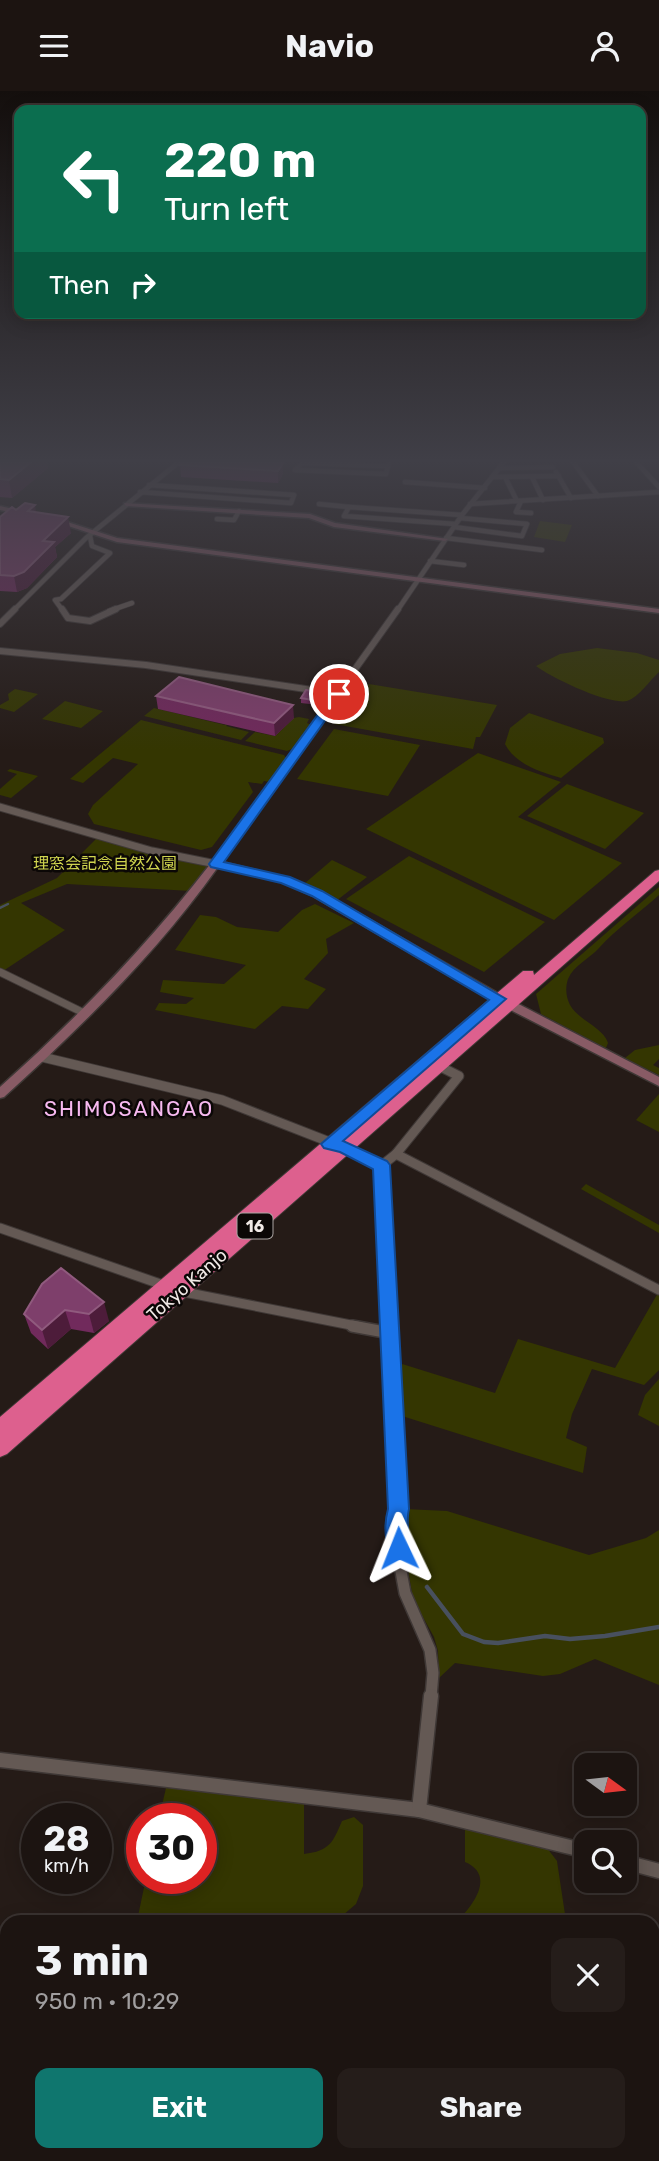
<!DOCTYPE html>
<html lang="en">
<head>
<meta charset="utf-8">
<style>
	:root { --surface:#1c1411; --page:#251d1a; --text:#f1f3f6; --muted:#a09e9f; --line:#3a3331; --accent:#0f766e }
	body { margin:0; font-family:Rubik,"Noto Sans JP",sans-serif; background:var(--page); color:var(--text); height:100vh; display:flex; flex-direction:column; font-size:26px; white-space:nowrap }
	* { box-sizing:border-box; margin:0 }
	p { font-size:23px; color:var(--muted) }
	.icon { flex:none; width:38px; height:38px; fill:none; stroke:currentColor; stroke-width:2; stroke-linecap:round; stroke-linejoin:round }
	.map { position:relative; flex:1; overflow:hidden }
	.details { position:absolute; left:0px; top:1824px; width:660px; height:247px; display:flex; flex-direction:column; background:var(--surface); border-radius:21px 21px 0 0; box-shadow:0 4px 18px #0003,0 0 0 2px var(--line) }
	.details>* { flex:none }
	.hud { position:absolute; left:14px; top:14px; width:632px; height:214px; border-radius:14px; box-shadow:0 4px 18px #0003,0 0 0 2px var(--line); background:#0b6e4f; color:#fff; overflow:hidden }
	.needle { width:46px; rotate:105deg }
	.fabs { position:absolute; left:574px; top:1662px; display:grid; gap:14px }
	.fabs a { display:grid; place-items:center; width:63px; height:63px; border-radius:14px; background:var(--surface); box-shadow:0 4px 18px #0003,0 0 0 2px var(--line); font-size:35px }
	.speed { position:absolute; left:21px; top:1712px; display:flex; gap:14px; font-size:35px; font-weight:700; text-align:center }
	.speed>* { display:grid; place-content:center; width:91px; height:91px; border-radius:50%; background:var(--surface); box-shadow:0 4px 18px #0003,0 0 0 2px var(--line); line-height:1 }
	.speed small { font-size:18px; font-weight:400 }
	.speed .limit { border:10px solid #d22; background:#fff; color:#111 }
	.pin { position:absolute; display:grid; place-items:center; width:60px; height:60px; color:#fff; margin:-30px; border:4px solid #fff; border-radius:50%; box-shadow:0 2px 7px #0007 }
	.me { position:absolute; width:77px; margin:-38px; rotate:358deg; stroke-linejoin:round; filter:drop-shadow(0 0 5px #0008) }
	.turn { display:flex; align-items:center; gap:24px; height:147px; padding:0 35px; font-size:32px }
	.turn .icon { width:91px; height:91px; stroke-width:2.5 }
	.turn b { display:block; font-size:49px; line-height:60px }
	.then { display:flex; align-items:center; height:66px; padding:0 35px; background:#0003; gap:14px; font-size:26px }
	.round { display:grid; place-items:center; flex:none; width:74px; height:74px; border-radius:14px; background:var(--page) }
	.head { display:flex; align-items:center; justify-content:space-between; height:119px; padding:0 35px }
	h1 { font-size:42px; font-weight:700; line-height:52px }
	.cta { display:flex; gap:14px; margin-top:auto; padding:14px 35px }
	.cta a { flex:1; height:80px; border-radius:14px; background:var(--accent); color:#fff; font-size:28px; font-weight:700; line-height:80px; text-align:center }
	.cta a+a { background:var(--page); color:var(--text) }
	header { display:flex; justify-content:space-between; align-items:center; height:91px; padding:0 35px; background:var(--surface); font-size:32px; font-weight:700 }
	.map>svg:first-child { display:block }
	.green { fill:#343601 }
	.lines { fill:none; stroke-linecap:round; stroke-linejoin:round }
	.stream-far1 { stroke:#48505e; stroke-width:2.5 }
	.stream { stroke:#48505e; stroke-width:4.5 }
	.street-far5-casing { stroke:#3f3836; stroke-width:6 }
	.street-far4-casing { stroke:#3f3836; stroke-width:8 }
	.street-far3-casing { stroke:#3f3836; stroke-width:9 }
	.street-far2-casing { stroke:#3f3836; stroke-width:11 }
	.street-far1-casing { stroke:#3f3836; stroke-width:14 }
	.street-casing { stroke:#3f3836; stroke-width:17 }
	.secondary-casing { stroke:#3f3836; stroke-width:3 }
	.highway-casing { stroke:#3f3836; stroke-width:2 }
	.street-far5 { stroke:#645954; stroke-width:4.5 }
	.street-far4 { stroke:#645954; stroke-width:6 }
	.street-far3 { stroke:#645954; stroke-width:7 }
	.street-far2 { stroke:#645954; stroke-width:9 }
	.street-far1 { stroke:#645954; stroke-width:11 }
	.street { stroke:#645954; stroke-width:14 }
	.secondary { fill:#885b65; fill-rule:evenodd }
	.highway { fill:#dd608e; fill-rule:evenodd }
	.wall { fill:#712a5c }
	.shaded-wall { fill:#4d1c3a }
	.building { fill:#7e3f6b; stroke:#905a7e; stroke-width:2 }
	.route { fill:#1a73e8; stroke:#114b97; stroke-width:2 }
	.labels { text-anchor:middle; stroke-width:5; stroke-linejoin:round; paint-order:stroke }
	.far-park-label { font-size:16px; fill:#d0d54f; stroke:#0b0706 }
	.shield { fill:#0b0706; stroke:#aba5a3; stroke-width:2 }
	.shield-label { font-size:16px; font-weight:bold; fill:#f0e9e6 }
	.street-label { font-size:18px; fill:#f0e9e6; stroke:#0b0706 }
	.quarter-label { font-size:21px; letter-spacing:2px; fill:#f7b9f0; stroke:#0b0706 }
</style>
</head>
<body>
<header><svg class="icon" aria-label="menu" viewBox="0 0 24 24"><path d="M4 6h16M4 12h16M4 18h16"/></svg>Navio<svg class="icon" aria-label="person" viewBox="0 0 24 24"><circle cx="12" cy="8" r="4"/><path d="M4 21q1-7 8-7t8 7"/></svg></header>
<div class="map">
<svg width="659" height="2070" viewBox="0 0 659 2070">
	<rect width="100%" height="100%" fill="#251b17"/>
	<g class="green">
		<polygon points="540,430 572,434 565,451 534,446"/>
		<path d="M597 557 637 562 659 569V581C650 589 639 606 627 610 608 614 552 587 536 575L560 563Z"/>
		<polygon points="369,593 497,614 480,646 476,646 473,658 334,633 340,624 347,625"/>
		<polygon points="15,598 38,603 14,621 0,617 0,614 9,609 8,603"/>
		<polygon points="65,610 103,620 81,637 42,628"/>
		<polygon points="154,617 225,634 232,626 226,635 249,641 241,649 144,625"/>
		<path d="M529 622 603 647 604 652 561 687C540 681 515 673 505 653L510 637Z"/>
		<polygon points="299,626 309,628 307,632 311,634 294,657 287,660 245,650 255,641 275,645 294,627"/>
		<polygon points="141,629 284,664 286,667 270,691 264,690 262,693 248,691 253,701 212,756 201,759 94,733 88,723 93,714 138,673 113,667 83,692 70,688"/>
		<polygon points="334,638 420,654 388,705 297,688"/>
		<polygon points="478,662 561,691 518,726 622,772 554,829 366,738"/>
		<polygon points="10,678 38,685 11,707 0,704 0,698 17,683 7,680"/>
		<polygon points="567,693 644,722 605,758 527,725"/>
		<polygon points="97,747 210,774 191,800 67,793 21,812 65,839 0,882 0,814 57,787"/>
		<polygon points="409,765 545,831 484,881 346,808"/>
		<polygon points="332,769 367,786 336,810 304,793"/>
		<path d="M659 796V804C639 822 616 838 599 857 589 868 574 874 568 888 565 897 566 906 570 914 579 930 603 936 608 952L606 957 541 923 536 903Z"/>
		<polygon points="315,813 354,832 326,848 328,862 304,888 326,898 308,918 282,915 255,938 155,919 159,912 186,913 194,907 160,901 163,889 224,893 246,874 175,859 200,824 216,826 237,836 278,841 302,819"/>
		<polygon points="659,954 659,968 653,974 659,977 659,984 625,967 635,959"/>
		<polygon points="659,1003 659,1041 636,1029"/>
		<polygon points="586,1093 659,1134 659,1142 581,1098"/>
		<polygon points="659,1200 659,1279 644,1294 592,1278 572,1323 566,1347 587,1356 583,1382 402,1325 399,1272 495,1302 518,1248 615,1277"/>
		<polygon points="659,1288 659,1335 638,1324 645,1304"/>
		<polygon points="405,1418 447,1420 589,1464 646,1447 659,1439 659,1594 595,1568 560,1583 543,1585 455,1572 439,1587 438,1560 434,1546 413,1508 400,1430 405,1425"/>
		<path d="M166 1697 304 1712V1763C330 1760 333 1751 342 1730L354 1726 363 1734V1795L356 1813 336 1830H137L146 1787H201V1727H159Z"/>
		<path d="M465 1738 547 1757 557 1770 566 1830H457C473 1815 496 1784 465 1771Z"/>
		<polygon points="115,2063 364,2063 362,2070 113,2070"/>
	</g>
	<g class="lines">
		<polyline class="stream-far1" points="0,817 8,813"/>
		<polyline class="stream" points="427,1496 463,1543 484,1551 498,1552 545,1545 570,1548 605,1545 659,1536"/>
		<g class="street-far5-casing">
			<g id="street-far5">
				<polyline points="273,371 283,371"/>
				<polyline points="303,371 295,379 386,383 389,371"/>
				<polyline points="573,371 598,405"/>
				<polyline points="636,371 659,396"/>
				<polyline points="302,372 388,375"/>
				<polyline points="499,377 553,376"/>
				<polyline points="556,381 571,407"/>
				<polyline points="492,386 559,385"/>
				<polyline points="505,386 517,410"/>
				<polyline points="532,386 543,409"/>
				<polyline points="405,391 485,397"/>
				<polyline points="140,401 291,412 294,404 149,394"/>
				<polyline points="521,410 516,421 531,422"/>
				<polyline points="319,413 349,416"/>
				<polyline points="470,413 659,401"/>
				<polyline points="217,428 234,429 239,420"/>
				<polyline points="455,433 344,425 349,416 462,424"/>
				<polyline points="454,436 522,445 527,433 460,427"/>
				<polyline points="446,447 542,459"/>
				<polyline points="430,470 464,474"/>
				<polyline points="13,520 86,447 179,371"/>
				<polyline points="63,520 55,509 61,508 110,462 92,455 90,445"/>
				<polyline points="109,520 132,512"/>
				<polyline points="397,520 462,424 504,371"/>
			</g>
		</g>
		<g class="street-far4-casing">
			<g id="street-far4">
				<polyline points="62,518 68,527 90,530 116,518"/>
				<polyline points="0,533 15,518"/>
				<polyline points="0,560 146,574 339,603"/>
				<polyline points="263,707 398,518"/>
			</g>
		</g>
		<g class="street-far3-casing">
			<g id="street-far3">
				<polyline points="0,716 152,760 216,773"/>
				<polyline points="233,749 265,705"/>
				<polyline points="0,881 86,923"/>
			</g>
		</g>
		<g class="street-far2-casing">
			<g id="street-far2">
				<polyline points="42,966 222,1009 345,1057 381,1075"/>
				<polyline points="396,1063 659,1199"/>
				<polyline points="381,1075 389,1236"/>
				<polyline points="381,1075 396,1063 459,985 439,975"/>
				<polyline points="0,1137 166,1195"/>
				<polyline points="179,1200 361,1236"/>
			</g>
		</g>
		<g class="street-far1-casing">
			<g id="street-far1">
				<polyline points="352,1235 390,1242"/>
				<polyline points="389,1235 398,1464 405,1502 430,1559 433,1582 431,1606"/>
			</g>
		</g>
		<g class="street-casing">
			<g id="street">
				<polyline points="0,1669 419,1719 586,1760"/>
				<polyline points="419,1719 431,1605"/>
				<polyline points="625,1771 659,1780"/>
			</g>
		</g>
		<g class="secondary-casing">
			<g id="secondary">
				<polygon points="124,412 310,423 335,432 448,448 445,450 334,436 309,427 126,415"/>
				<polygon points="0,415 26,421 27,422 24,424 0,419"/>
				<polygon points="55,427 117,447 659,518 659,522 117,451 53,430"/>
				<path d="M233 746 238 749 222 771 288 787 321 801 503 905 659 986V995L495 911 313 805 282 791 218 776C157 862 82 935 4 1006L0 1007V996C85 920 162 839 230 747Z"/>
			</g>
		</g>
		<g class="highway-casing">
			<polygon id="highway" points="659,779 659,790 7,1363 0,1366 0,1326 523,880 533,880 534,884 655,780"/>
		</g>
		<use href="#street-far5" class="street-far5"/>
		<use href="#street-far4" class="street-far4"/>
		<use href="#street-far3" class="street-far3"/>
		<use href="#street-far2" class="street-far2"/>
		<use href="#street-far1" class="street-far1"/>
		<use href="#street" class="street"/>
		<use href="#secondary" class="secondary"/>
		<use href="#highway" class="highway"/>
	</g>
	<g class="wall">
		<polygon points="0,371 48,377 12,407 0,406"/>
		<polygon points="283,372 283,383 278,392 181,386 180,374"/>
		<polygon points="16,419 36,421 71,442 55,456 57,466 27,497 17,501 0,500 0,426"/>
		<polygon points="324,602 324,606 318,614 301,612 301,607"/>
		<polygon points="156,605 294,627 275,645 158,618"/>
		<polygon points="42,1193 109,1230 94,1242 71,1238 48,1258 31,1242 24,1223"/>
	</g>
	<g class="shaded-wall">
		<polygon points="31,371 47,371 48,377 12,407 9,389"/>
		<polygon points="283,372 283,383 278,392 278,380"/>
		<polygon points="35,414 37,429 28,420"/>
		<polygon points="68,426 71,442 55,456 57,466 27,497 17,501 14,485 43,450"/>
		<polygon points="324,602 324,606 318,614 318,610"/>
		<polygon points="293,614 294,627 275,645 274,632"/>
		<polygon points="104,1211 109,1230 94,1242 89,1223"/>
		<polygon points="65,1219 71,1238 48,1258 42,1239"/>
	</g>
	<g class="building">
		<polygon points="0,371 31,371 9,389 0,388"/>
		<polygon points="183,371 262,371 283,372 278,380 180,374"/>
		<polygon points="25,412 35,414 28,420 68,426 43,450 54,451 24,481 14,485 0,484 0,426 12,416 16,419"/>
		<polygon points="179,586 293,614 274,632 156,605"/>
		<polygon points="306,599 324,602 318,610 301,607"/>
		<polygon points="61,1177 104,1211 89,1223 65,1219 42,1239 24,1223 42,1193"/>
	</g>
	<linearGradient id="sky" x2="0" y2="1"><stop stop-color="#140f0d"/><stop offset="0.56" stop-color="#403f47"/><stop offset="1" stop-color="#403f47" stop-opacity="0"/></linearGradient>
	<rect width="659" height="660" fill="url(#sky)"/>
	<path class="route" d="M335 600 344 603 224 771 290 786 322 800 506 908 343 1050 387 1070 390 1074 409 1418C405 1433 412 1450 406 1464L399 1467 391 1464C385 1450 384 1433 388 1418L373 1078 340 1061 324 1057 321 1053 489 909 312 805 281 792 211 776 209 773Z"/>
	<g class="labels">
		<g class="far-park-label">
			<text x="105" y="778">理窓会記念自然公園</text>
		</g>
		<rect class="shield" x="237.5" y="1122.5" width="35" height="25" rx="5"/>
		<g class="shield-label">
			<text x="255" y="1141">16</text>
		</g>
		<g class="street-label">
			<text transform="translate(187 1194) rotate(-41)" y="6">Tokyo Kanjo</text>
		</g>
		<g class="quarter-label">
			<text x="129" y="1025">SHIMOSANGAO</text>
		</g>
	</g>
</svg>
<div class="fabs">
<a><svg class="needle" viewBox="-14 -14 28 28"><path d="M0-13l5 13h-10z" fill="#e53935"/><path d="M0 13l5-13h-10z" fill="#a09e9f"/></svg></a>
<a><svg class="icon" aria-label="search" viewBox="0 0 24 24"><circle cx="10" cy="10" r="6"/><path d="M15 15l6 6"/></svg></a>
</div>
<div class="speed"><div>28<small>km/h</small></div><div class="limit">30</div></div>
<div class="pin" style="left:339px;top:603px;background:#d93025"><svg class="icon" aria-label="arrive" viewBox="0 0 24 24"><path d="M6 21V4h12l-3 4 3 4H6"/></svg></div>
<svg class="me" style="left:399px;top:1457px" viewBox="-20 -20 40 40"><path d="M0-17L14 15 0 8-14 15z" fill="#1a73e8" stroke="#fff" stroke-width="4"/></svg>
<div class="hud">
<div class="turn"><svg class="icon" aria-label="left" viewBox="0 0 24 24"><path d="M17 20v-9H6M10 6l-5 5 5 5"/></svg><div><b>220 m</b>Turn left</div></div>
<div class="then">Then<svg class="icon" aria-label="right" viewBox="0 0 24 24"><path d="M7 20v-9h11M14 6l5 5-5 5"/></svg></div>
</div>
<section class="details">
<div class="head"><div><h1>3 min</h1><p>950 m · 10:29</p></div><a class="round"><svg class="icon" aria-label="close" viewBox="0 0 24 24"><path d="M6 6l12 12M18 6L6 18"/></svg></a></div>
<div class="cta"><a>Exit</a><a>Share</a></div>
</section>
</div>
</body>
</html>
